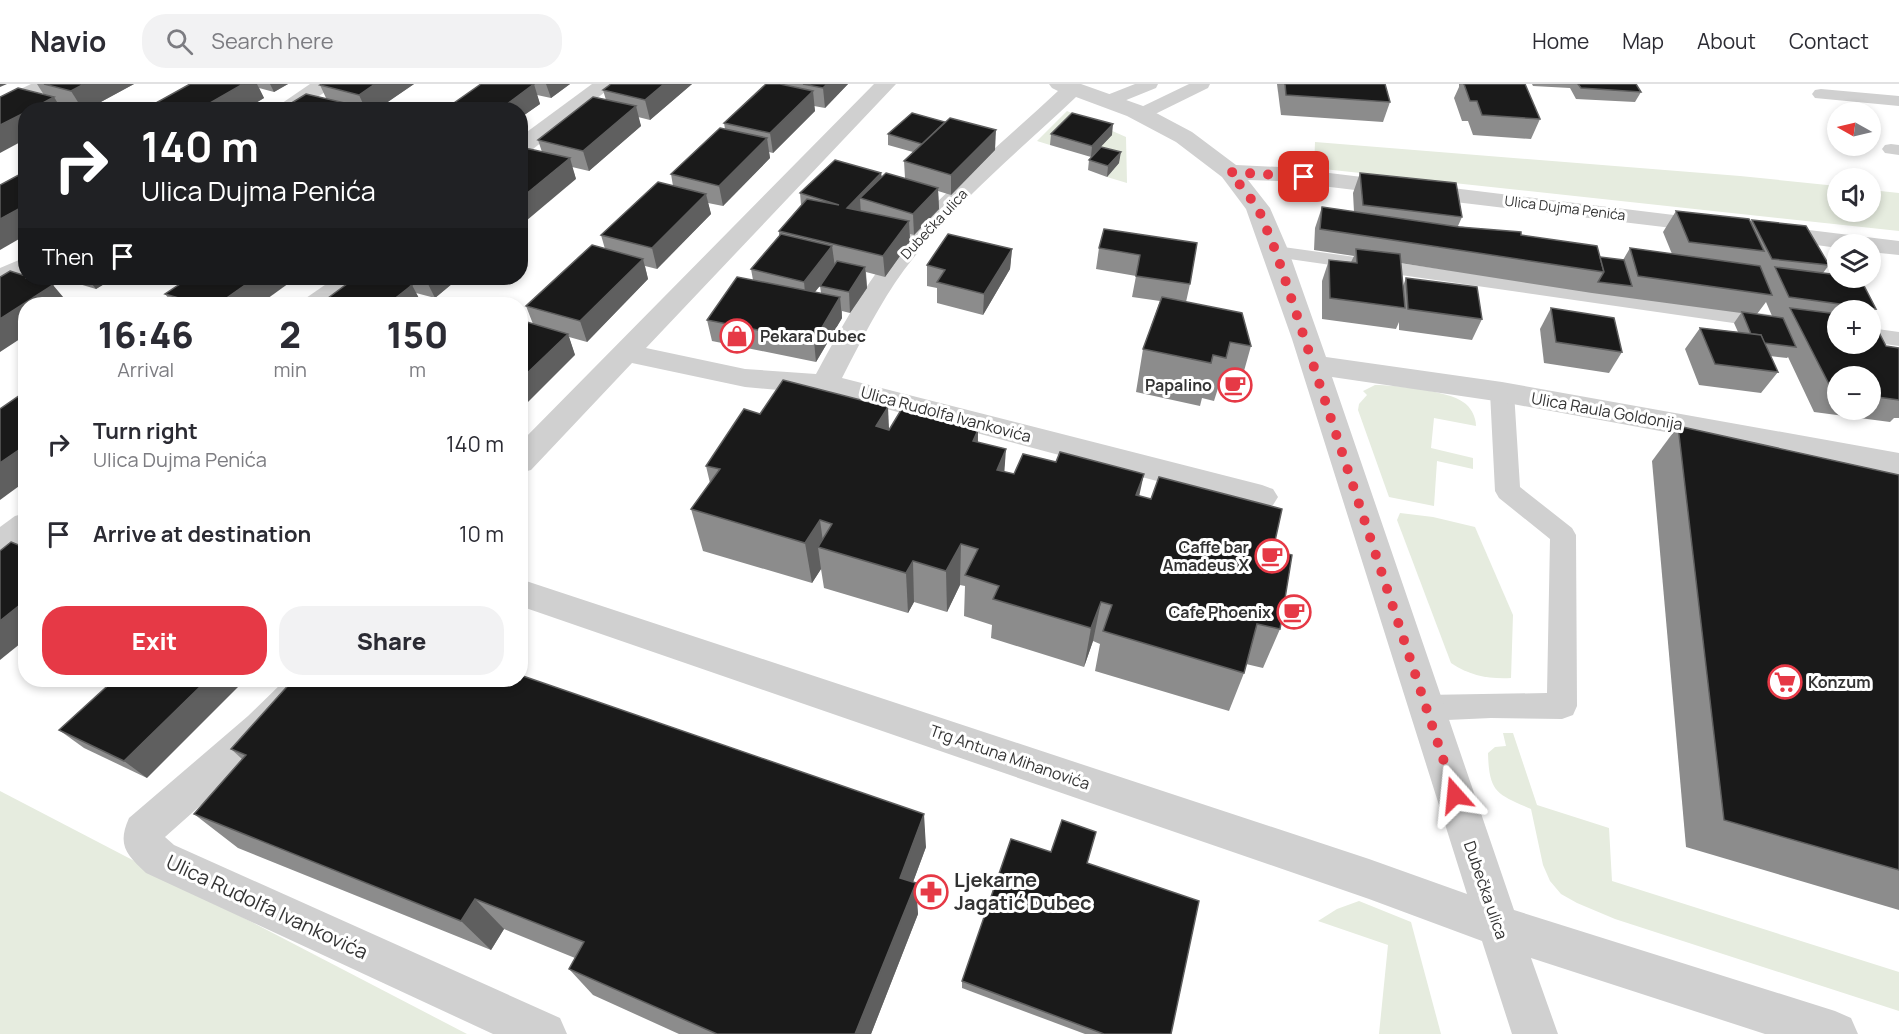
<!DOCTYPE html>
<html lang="en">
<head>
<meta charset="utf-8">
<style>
	:root { --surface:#fff; --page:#f2f2f3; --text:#2b2b33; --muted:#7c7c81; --line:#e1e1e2; --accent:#e63946 }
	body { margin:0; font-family:Manrope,sans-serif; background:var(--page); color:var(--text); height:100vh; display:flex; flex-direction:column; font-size:22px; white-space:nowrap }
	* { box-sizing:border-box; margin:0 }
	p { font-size:20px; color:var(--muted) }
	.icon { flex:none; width:33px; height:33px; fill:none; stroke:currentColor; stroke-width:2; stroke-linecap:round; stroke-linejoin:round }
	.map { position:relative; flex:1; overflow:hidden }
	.panel { position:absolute; left:18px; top:213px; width:510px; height:390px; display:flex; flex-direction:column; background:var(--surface); border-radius:24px; box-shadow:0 3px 9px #0003 }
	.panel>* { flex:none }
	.guide { position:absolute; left:18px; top:18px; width:510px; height:183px; border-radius:24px; box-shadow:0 3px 9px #0003; background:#202124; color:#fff; overflow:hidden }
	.needle { width:39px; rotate:278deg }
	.controls { position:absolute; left:1827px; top:18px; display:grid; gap:12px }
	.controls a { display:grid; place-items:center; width:54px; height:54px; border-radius:50%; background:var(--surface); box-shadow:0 3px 9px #0003; font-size:30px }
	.pin { position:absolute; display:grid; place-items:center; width:51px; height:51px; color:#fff; margin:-26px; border-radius:12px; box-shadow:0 3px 9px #0006 }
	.me { position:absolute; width:66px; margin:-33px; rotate:342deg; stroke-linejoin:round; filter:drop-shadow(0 0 4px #0008) }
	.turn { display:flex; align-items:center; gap:21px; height:126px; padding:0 24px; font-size:27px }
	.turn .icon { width:78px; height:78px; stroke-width:2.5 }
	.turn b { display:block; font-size:42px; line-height:51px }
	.then { display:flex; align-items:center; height:57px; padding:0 24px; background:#0003; gap:12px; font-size:22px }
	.eta { display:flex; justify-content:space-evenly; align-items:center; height:102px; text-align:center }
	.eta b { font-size:36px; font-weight:800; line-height:42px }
	.primary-button { display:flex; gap:12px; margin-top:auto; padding:12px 24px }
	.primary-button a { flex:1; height:69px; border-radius:24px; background:var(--accent); color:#fff; font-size:24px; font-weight:800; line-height:69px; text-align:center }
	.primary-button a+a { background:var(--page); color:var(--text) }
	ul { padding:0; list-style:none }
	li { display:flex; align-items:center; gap:18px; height:90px; padding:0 24px }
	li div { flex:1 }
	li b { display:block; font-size:22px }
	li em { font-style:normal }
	header { display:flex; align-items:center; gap:36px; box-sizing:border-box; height:84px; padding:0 30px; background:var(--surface); border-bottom:2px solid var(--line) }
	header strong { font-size:28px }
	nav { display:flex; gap:33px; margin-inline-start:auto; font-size:21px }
	.search { width:420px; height:54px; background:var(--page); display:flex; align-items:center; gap:15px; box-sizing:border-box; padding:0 21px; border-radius:24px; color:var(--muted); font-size:22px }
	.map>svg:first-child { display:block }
	.green { fill:#e6ecdf }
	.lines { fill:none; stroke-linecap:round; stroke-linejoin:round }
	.lane { fill:#d0d0d0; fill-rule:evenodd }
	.street { fill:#d0d0d0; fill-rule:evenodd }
	.wall { fill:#8c8c8c; fill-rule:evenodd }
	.shaded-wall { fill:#5f5f5f }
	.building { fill:#1a1a1a; stroke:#5f5f5f; stroke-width:1.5 }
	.route { stroke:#e63946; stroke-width:10; stroke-dasharray:0 18 }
	.labels { text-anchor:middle; stroke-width:6; stroke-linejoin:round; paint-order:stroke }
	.far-street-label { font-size:14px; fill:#333; stroke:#fff }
	.poi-label { font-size:16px; font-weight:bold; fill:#333; stroke:#fff; text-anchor:end }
	.street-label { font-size:16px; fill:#333; stroke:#fff }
	.near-poi-label { font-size:20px; font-weight:bold; fill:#333; stroke:#fff; text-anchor:start }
	.near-street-label { font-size:20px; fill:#333; stroke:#fff }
</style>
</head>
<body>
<header>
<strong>Navio</strong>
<div class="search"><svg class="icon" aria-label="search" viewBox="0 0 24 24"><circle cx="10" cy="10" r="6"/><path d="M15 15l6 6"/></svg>Search here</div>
<nav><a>Home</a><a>Map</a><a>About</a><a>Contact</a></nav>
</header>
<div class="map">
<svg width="1899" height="950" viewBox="0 0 1899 950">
	<rect width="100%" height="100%" fill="#fff"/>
	<g class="green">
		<polygon points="1067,27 1126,53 1127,99 1107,93 1119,79 1106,66 1099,64 1111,51 1071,39 1050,61 1037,57"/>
		<polygon points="1315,58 1740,92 1837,102 1838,128 1870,128 1871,106 1899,109 1899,147 1314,84"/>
		<path d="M1375 301C1394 301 1449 307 1463 318 1471 323 1476 333 1476 342L1434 334 1431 364 1473 374V385L1437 377 1434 422 1389 413 1358 326 1359 320 1367 311 1363 307Z"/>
		<path d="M1400 429 1433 433 1475 443 1513 531 1511 594C1489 595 1470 592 1451 579L1397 436Z"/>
		<path d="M1503 649H1513L1537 721 1609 744 1612 797 1899 888V927L1615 835 1577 819 1561 810 1550 797 1543 781 1531 725C1497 710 1489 709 1488 669L1495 663 1506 662Z"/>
		<polygon points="0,707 467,950 0,950"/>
		<polygon points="1359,817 1411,838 1441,950 1379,950 1388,861 1318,837 1337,825"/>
	</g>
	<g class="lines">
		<g class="lane">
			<polygon points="1135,0 1158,0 1156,4 1114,21 1102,21 1099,17 1102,13"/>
			<polygon points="1189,0 1210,0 1208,4 1147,34 1135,34 1132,30 1135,26"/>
			<polygon points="1821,5 1899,12 1899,22 1815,14 1812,10 1815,6"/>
			<polygon points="1891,60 1899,61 1899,71 1885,69 1882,65 1885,61"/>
			<polygon points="1276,162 1838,240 1838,254 1269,172 1266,168 1269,164"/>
			<polygon points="1870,244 1899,248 1899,262 1870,258"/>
			<polygon points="1502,300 1510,302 1514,308 1520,403 1572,444 1576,451 1577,622 1573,631 1562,635 1491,634 1425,637 1414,633 1410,624 1414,615 1425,611 1547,609 1550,455 1499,414 1495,407 1490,308 1494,302"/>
		</g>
		<g class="street">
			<polygon points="31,0 57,0 54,4 0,29 0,15"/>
			<polygon points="310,0 334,0 331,4 298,26 272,26"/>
			<polygon points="592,0 615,0 528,69 520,71 520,53"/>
			<path d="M874 0H896L646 264 745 285 816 290C840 246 864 201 897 162 944 105 1004 58 1058 7L1052 4 1049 0H1081L1143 22 1192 48 1236 81 1280 83 1723 137 1726 142 1723 147 1714 149 1280 97 1248 96 1270 124 1289 168 1326 273 1502 298 1899 369V391L1502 318 1332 293 1514 826 1835 927 1851 934 1858 950H1765L1531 874 1558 950H1512L1482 857 1369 815 520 522V495L1369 775 1467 810 1292 255 1246 125 1222 93 1176 58 1127 32 1076 13C1017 69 953 121 904 186 880 219 861 257 842 294L1262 401 1273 405 1278 413 1273 421 1262 425 834 311 745 303 632 279 531 386 520 389V359Z"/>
			<polygon points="1768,141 1899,157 1899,171 1870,168 1870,160 1838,160 1838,164 1759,153 1756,148 1759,143"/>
			<polygon points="26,173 26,191 0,203 0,184"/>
			<polygon points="335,194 364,194 360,199 332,220 302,220 306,214"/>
			<polygon points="26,429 26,458 12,469 0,473 0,443 15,432"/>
			<path d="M285 596H326L321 607 274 656 165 753 174 761 560 934 567 950H493L146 789C126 770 117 761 129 734L248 632Z"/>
		</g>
	</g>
	<g class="wall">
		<polygon points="37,0 134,0 86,26 79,26 58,20 62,26 26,26 44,11"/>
		<polygon points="190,0 288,0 274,8 259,4 264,14 244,26 145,25"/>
		<polygon points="414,0 376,26 280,26 326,14 320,1"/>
		<polygon points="481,0 570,0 551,14 537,11 540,20 520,34 520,26"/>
		<polygon points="611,0 692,0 650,36 638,33 641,42 589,87 572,83 576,95 542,68 538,56 606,16 603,6"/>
		<polygon points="766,0 848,0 825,24 814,22 815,27 773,69 769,68 770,74 723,122 708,119 711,130 657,185 645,182 648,195 587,258 569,253 575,271 533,240 526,222 605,165 601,151 673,102 671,90 725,45 724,39"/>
		<polygon points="1277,0 1385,0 1390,18 1383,38 1281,31"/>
		<polygon points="1459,0 1525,0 1540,35 1531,55 1473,51 1468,37 1462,37 1454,14 1459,3"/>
		<polygon points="1532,0 1636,0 1641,8 1635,18 1576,15 1570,4 1533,2"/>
		<path d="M888 50 995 66 951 111 938 107 939 125 914 151 910 150V158L885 193 866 188 867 204 850 229 842 227V234L816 278 712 257 707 236 753 196 751 185 779 152V147L801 121 800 109 881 89 882 93 905 94 904 77 913 68 888 61ZM823 198 820 202 821 209 815 208Z"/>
		<polygon points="1051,50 1112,51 1091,73 1050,61"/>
		<polygon points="1089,76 1119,79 1107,93 1088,86"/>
		<path d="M1360 89 1462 133 1458 142 1521 151 1600 173 1623 176 1630 164 1672 170 1663 148 1676 127 1750 139 1752 136 1829 181 1823 189 1876 225 1870 231V226H1838V260L1886 262 1899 264V334H1894L1890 338 1814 328 1788 273 1787 274 1770 272 1778 288 1761 309 1699 301 1685 265 1700 244 1738 248 1734 239 1741 229 1592 209 1400 179 1403 202 1406 194 1482 235 1472 256 1399 246V238L1396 245 1322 235V197L1329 176 1351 178 1354 172 1314 166 1315 144 1322 123 1354 128 1353 109ZM1766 218 1772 232 1757 230ZM1838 292H1870V326H1838Z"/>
		<polygon points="1104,145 1190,200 1186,218 1251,262 1239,305 1219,301 1214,317 1202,314 1200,322 1136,308 1143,265 1160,217 1132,213 1136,192 1096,185 1099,164"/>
		<polygon points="1012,165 1010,185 983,231 937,219 937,204 927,202 927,181"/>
		<polygon points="59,194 114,194 96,205"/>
		<polygon points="355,194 459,194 435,214 416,209 422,220 320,220"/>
		<polygon points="165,210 260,220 173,220"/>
		<polygon points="1551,224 1622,268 1609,289 1544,279 1540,245"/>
		<polygon points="1678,342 1899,391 1899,826 1686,763 1652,377"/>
		<polygon points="889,346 978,346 978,358 1005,388 1139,412 1273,466 1280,545 1263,584 1246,580 1244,589 1229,627 1095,587 1100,560 1093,557 1084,583 991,554 992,541 964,532 965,502 960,501 947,528 914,518 908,529 824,504 821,485 812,499 703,467 691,425 710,399 706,382"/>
		<polygon points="114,596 147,694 84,664 59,646"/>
		<polygon points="231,665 926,763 913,798 918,830 871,950 679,950 593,911 569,885 575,874 504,845 491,866 238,764 194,730 242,675"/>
		<polygon points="1051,768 1087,779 1171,950 1085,950 962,904 962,897"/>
	</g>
	<g class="shaded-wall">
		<polygon points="0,0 7,0 0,3"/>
		<polygon points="84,0 134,0 86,26 83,26 71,7"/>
		<polygon points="243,0 257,0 264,14 244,26 198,26"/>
		<polygon points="270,0 288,0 274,8"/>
		<polygon points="375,0 414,0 376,26 366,26 359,11"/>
		<polygon points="534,0 540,20 520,34 520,26 499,26"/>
		<polygon points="546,0 570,0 551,14"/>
		<polygon points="664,0 692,0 650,36 645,16"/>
		<polygon points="827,0 848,0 825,24 823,4"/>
		<polygon points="813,7 815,27 773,69 770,49"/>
		<polygon points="54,13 62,26 30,26"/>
		<polygon points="345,19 348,26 334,26"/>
		<polygon points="636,22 641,42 589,87 583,67"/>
		<polygon points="26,28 26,55 0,69 0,41"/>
		<polygon points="1113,40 1112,51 1091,73 1092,62"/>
		<polygon points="996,46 995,66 951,111 951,91"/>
		<polygon points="767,54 770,74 723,122 719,102"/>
		<polygon points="1121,68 1119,79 1107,93 1108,82"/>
		<polygon points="570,74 576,95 520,142 520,115"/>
		<polygon points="881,89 883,110 860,114 861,132 847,124"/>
		<polygon points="938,104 939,125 914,151 913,130"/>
		<polygon points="706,110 711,130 657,185 652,164"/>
		<polygon points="26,121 26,151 0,166 0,135"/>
		<polygon points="909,137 910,158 885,193 883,172"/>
		<polygon points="832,162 835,183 806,219 804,198"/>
		<polygon points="1012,165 1010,185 983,231 984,210"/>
		<polygon points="643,175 648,195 587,258 580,237"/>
		<polygon points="865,183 867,204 850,229 849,208"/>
		<polygon points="87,194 114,194 96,205"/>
		<polygon points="255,194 296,194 260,220 218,220"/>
		<polygon points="425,194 459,194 435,214"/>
		<polygon points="53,201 69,220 26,220 26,251 0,268 0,235"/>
		<polygon points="412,201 422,220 388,220"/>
		<polygon points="840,213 842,234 816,278 814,257"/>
		<polygon points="568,250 575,271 520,326 520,296"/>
		<polygon points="888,323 890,365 876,342"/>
		<polygon points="978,346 977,389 973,357"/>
		<polygon points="26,361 26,397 0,416 0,379"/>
		<polygon points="1006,365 1003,407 997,386"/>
		<polygon points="1144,390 1135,431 1136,411"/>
		<polygon points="820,436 824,465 818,463 821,485 812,499 805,459"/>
		<polygon points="961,460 960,501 947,528 946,487"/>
		<polygon points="913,477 914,518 908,529 906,489"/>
		<polygon points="26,516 26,555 0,576 0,537"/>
		<polygon points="1101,518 1093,557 1084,583 1091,544"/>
		<polygon points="207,596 245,596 147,694 124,677"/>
		<polygon points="924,730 926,763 903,825 900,794"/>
		<polygon points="916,799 918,830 871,950 855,950"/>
		<polygon points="475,815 504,845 491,866 461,837"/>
	</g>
	<g class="building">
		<polygon points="44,0 84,0 71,7"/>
		<polygon points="190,0 243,0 198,26 145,25"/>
		<polygon points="322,0 375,0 359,11 320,1"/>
		<polygon points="481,0 534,0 499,26 444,26"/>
		<polygon points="611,0 664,0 645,16 603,6"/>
		<polygon points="766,0 780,0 813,7 770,49 724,39"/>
		<polygon points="803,0 827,0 823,4"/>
		<polygon points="1285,0 1385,0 1390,18 1286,11"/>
		<polygon points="1464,0 1525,0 1540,35 1482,31 1477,17 1470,17"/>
		<polygon points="1578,0 1636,0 1641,8 1581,4"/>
		<polygon points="18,4 54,13 30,26 26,26 26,28 0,41 0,13"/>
		<polygon points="306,10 345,19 334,26 280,26"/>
		<polygon points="593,13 636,22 583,67 538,56"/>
		<polygon points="912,29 945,38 922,60 888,50"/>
		<polygon points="1072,29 1113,40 1092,62 1051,50"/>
		<polygon points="950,34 996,46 951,91 904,77"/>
		<polygon points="720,44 767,54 719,102 671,90"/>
		<polygon points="1101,63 1121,68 1108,82 1089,76"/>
		<polygon points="525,64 570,74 520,115 520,67"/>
		<polygon points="835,76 881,89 847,124 909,137 883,172 779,147 807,115 839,121 800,109"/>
		<polygon points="26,87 26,121 0,135 0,101"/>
		<polygon points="886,89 938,104 913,130 860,114"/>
		<polygon points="1360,89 1456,99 1462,133 1363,121"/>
		<polygon points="658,98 706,110 652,164 601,151"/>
		<polygon points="1322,123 1459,143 1521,148 1521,151 1597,162 1604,188 1320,145"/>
		<polygon points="1676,127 1749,135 1764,167 1689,158"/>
		<polygon points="1752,136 1806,142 1829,181 1772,175"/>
		<polygon points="1104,145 1197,159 1190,200 1136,192 1140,171 1099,164"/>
		<polygon points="781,150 832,162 804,198 751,185"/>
		<polygon points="948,150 1012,165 984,210 937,198 945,186 927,181"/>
		<polygon points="592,161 643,175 580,237 526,222"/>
		<polygon points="1630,164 1760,182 1772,211 1638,192"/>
		<polygon points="1356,165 1400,170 1405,224 1330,214 1329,176 1357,179"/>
		<polygon points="1600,173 1624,176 1632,202 1598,198 1604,188"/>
		<polygon points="837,177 865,183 849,208 820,202"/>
		<polygon points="1775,183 1838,191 1838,194 1860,194 1876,225 1789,213"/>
		<polygon points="10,187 26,192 26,194 31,194 53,201 0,235 0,193"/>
		<polygon points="737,193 840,213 814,257 707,236"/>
		<polygon points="189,194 255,194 218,220 199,220 165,210"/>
		<polygon points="355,194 387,194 412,201 388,220 320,220"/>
		<polygon points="1406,194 1477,203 1482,235 1408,225"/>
		<polygon points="1162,213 1242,229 1251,262 1230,258 1226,274 1213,271 1211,279 1143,265"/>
		<polygon points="1551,224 1614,234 1622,268 1556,258"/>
		<polygon points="1790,224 1838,230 1838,260 1870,260 1870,235 1872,235 1886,262 1899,264 1899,316 1870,312 1870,292 1838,292 1838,308 1833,308"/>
		<polygon points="1742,228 1783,234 1796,263 1764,259 1761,251 1751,250"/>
		<polygon points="520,236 568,250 520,296"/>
		<polygon points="1700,244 1761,251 1778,288 1715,280"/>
		<polygon points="783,296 888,323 876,342 889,346 901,326 978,346 973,357 1006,365 997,386 1014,390 1023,370 1056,378 1060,368 1144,390 1136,411 1151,415 1159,393 1282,425 1273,466 1292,471 1280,545 1257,540 1244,589 1103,547 1112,521 1101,518 1091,544 993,515 999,502 965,491 978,465 961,460 946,487 913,477 906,489 818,463 832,440 820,436 805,459 691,425 720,385 706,382 744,325 760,330"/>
		<polygon points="26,307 26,361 0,379 0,325"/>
		<polygon points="1678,342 1899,391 1899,786 1724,736"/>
		<polygon points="11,458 26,464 26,516 0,537 0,467"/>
		<polygon points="520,591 924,730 900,794 916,799 855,950 717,950 569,885 584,858 475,815 461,837 194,730 246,671 231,665 293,596 520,596"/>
		<polygon points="114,596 207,596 124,677 59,646"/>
		<polygon points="1062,736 1096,748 1087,779 1199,817 1171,950 1104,950 962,897 1011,755 1051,768"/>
	</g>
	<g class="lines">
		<polyline class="route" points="1304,93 1230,88 1258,124 1276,168 1455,711"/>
	</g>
	<defs>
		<g id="shop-ring" transform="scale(1.725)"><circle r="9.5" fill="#fff" stroke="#e63946" stroke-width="1.5"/><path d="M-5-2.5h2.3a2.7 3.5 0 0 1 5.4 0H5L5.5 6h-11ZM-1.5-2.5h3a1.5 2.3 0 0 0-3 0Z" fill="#e63946"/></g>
		<g id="cafe-ring" transform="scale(1.725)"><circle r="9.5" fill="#fff" stroke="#e63946" stroke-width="1.5"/><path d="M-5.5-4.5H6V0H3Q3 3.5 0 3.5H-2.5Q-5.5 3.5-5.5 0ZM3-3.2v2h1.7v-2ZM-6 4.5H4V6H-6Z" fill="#e63946"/></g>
		<g id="supermarket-ring" transform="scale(1.725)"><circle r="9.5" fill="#fff" stroke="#e63946" stroke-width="1.5"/><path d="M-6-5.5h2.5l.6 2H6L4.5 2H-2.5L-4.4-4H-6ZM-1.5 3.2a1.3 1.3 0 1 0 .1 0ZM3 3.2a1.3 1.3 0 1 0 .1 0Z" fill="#e63946"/></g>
		<g id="pharmacy-ring" transform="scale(1.725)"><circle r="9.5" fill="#fff" stroke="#e63946" stroke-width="1.5"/><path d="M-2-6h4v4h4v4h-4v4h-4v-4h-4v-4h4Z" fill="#e63946"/></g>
	</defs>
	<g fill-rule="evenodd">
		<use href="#shop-ring" x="737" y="252"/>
		<use href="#cafe-ring" x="1235" y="301"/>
		<use href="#cafe-ring" x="1272" y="472"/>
		<use href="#cafe-ring" x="1294" y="528"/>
		<use href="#supermarket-ring" x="1785" y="598"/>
		<use href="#pharmacy-ring" x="931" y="808"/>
	</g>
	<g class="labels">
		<g class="far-street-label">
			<text transform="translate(1565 124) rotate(7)" y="5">Ulica Dujma Penića</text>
			<text transform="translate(934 140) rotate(-47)" y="5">Dubečka ulica</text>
		</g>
		<g class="poi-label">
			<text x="760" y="258" text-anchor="start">Pekara Dubec</text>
			<text x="1212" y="307">Papalino</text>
			<text x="1249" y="469">Caffe bar<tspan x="1249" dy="18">Amadeus X</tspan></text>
			<text x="1271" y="534">Cafe Phoenix</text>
			<text x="1808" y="604" text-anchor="start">Konzum</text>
		</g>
		<g class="street-label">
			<text transform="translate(1607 327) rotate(10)" y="6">Ulica Raula Goldonija</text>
			<text transform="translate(946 330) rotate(15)" y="6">Ulica Rudolfa Ivankovića</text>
			<text transform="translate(1010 673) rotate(19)" y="6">Trg Antuna Mihanovića</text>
			<text transform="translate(1486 806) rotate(71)" y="6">Dubečka ulica</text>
		</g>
		<g class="near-poi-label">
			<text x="954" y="803">Ljekarne<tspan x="954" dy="23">Jagatić Dubec</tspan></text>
		</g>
		<g class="near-street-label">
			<text transform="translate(267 823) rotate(25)" y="7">Ulica Rudolfa Ivankovića</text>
		</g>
	</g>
</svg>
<div class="controls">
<a><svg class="needle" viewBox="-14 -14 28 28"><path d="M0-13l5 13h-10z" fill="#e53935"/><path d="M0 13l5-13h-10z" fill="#7c7c81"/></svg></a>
<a><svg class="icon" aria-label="sound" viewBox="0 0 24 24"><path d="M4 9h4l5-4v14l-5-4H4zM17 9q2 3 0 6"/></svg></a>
<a><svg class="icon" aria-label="layers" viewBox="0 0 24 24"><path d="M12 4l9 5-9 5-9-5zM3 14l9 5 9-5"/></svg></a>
<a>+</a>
<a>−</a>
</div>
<div class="pin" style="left:1304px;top:93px;background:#d93025"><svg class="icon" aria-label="arrive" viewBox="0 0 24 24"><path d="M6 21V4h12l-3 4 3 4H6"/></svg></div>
<svg class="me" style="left:1455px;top:711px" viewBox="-20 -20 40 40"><path d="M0-17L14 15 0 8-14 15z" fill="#e63946" stroke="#fff" stroke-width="4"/></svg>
<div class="guide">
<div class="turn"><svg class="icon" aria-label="right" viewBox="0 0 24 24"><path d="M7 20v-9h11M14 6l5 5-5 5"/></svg><div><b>140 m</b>Ulica Dujma Penića</div></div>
<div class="then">Then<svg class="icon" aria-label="arrive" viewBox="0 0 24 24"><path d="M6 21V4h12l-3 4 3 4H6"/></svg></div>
</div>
<section class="panel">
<div class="eta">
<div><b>16:46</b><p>Arrival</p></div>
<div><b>2</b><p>min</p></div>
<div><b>150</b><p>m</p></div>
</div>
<ul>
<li><svg class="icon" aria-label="right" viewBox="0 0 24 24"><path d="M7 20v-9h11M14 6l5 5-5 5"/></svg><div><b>Turn right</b><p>Ulica Dujma Penića</p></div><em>140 m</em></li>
<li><svg class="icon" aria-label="arrive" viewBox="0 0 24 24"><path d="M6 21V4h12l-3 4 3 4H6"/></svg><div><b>Arrive at destination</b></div><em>10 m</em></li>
</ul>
<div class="primary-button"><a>Exit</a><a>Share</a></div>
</section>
</div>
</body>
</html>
